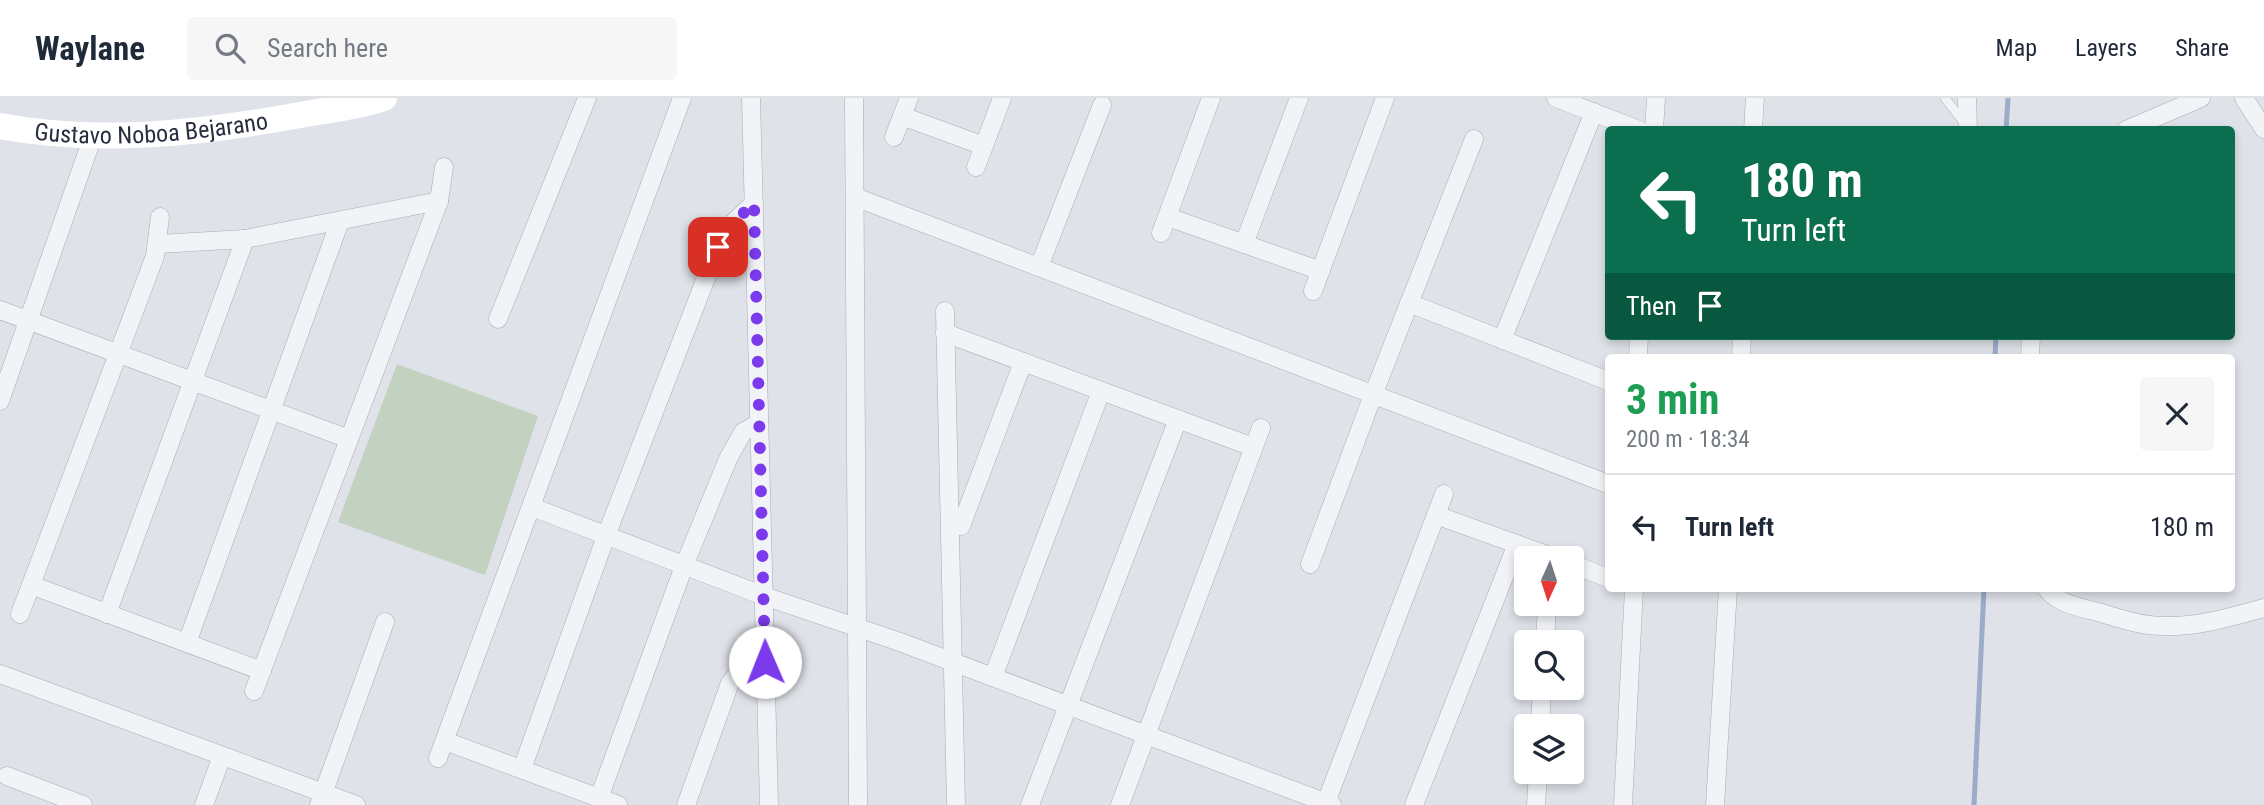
<!DOCTYPE html>
<html lang="en">
<head>
<meta charset="utf-8">
<style>
	:root { --surface:#fff; --page:#f6f6f7; --text:#1f2937; --muted:#747a83; --line:#e0e1e3 }
	body { margin:0; font-family:"Roboto Condensed",sans-serif; background:var(--page); color:var(--text); height:100vh; display:flex; flex-direction:column; font-size:26px; white-space:nowrap }
	* { box-sizing:border-box; margin:0 }
	p { font-size:23px; color:var(--muted) }
	.icon { flex:none; width:38px; height:38px; fill:none; stroke:currentColor; stroke-width:2; stroke-linecap:round; stroke-linejoin:round }
	.map { position:relative; flex:1; overflow:hidden }
	.drawer { position:absolute; left:1605px; top:256px; width:630px; height:238px; display:flex; flex-direction:column; background:var(--surface); border-radius:7px; box-shadow:0 4px 10px #0003 }
	.drawer>* { flex:none }
	.banner { position:absolute; left:1605px; top:28px; width:630px; height:214px; border-radius:7px; box-shadow:0 4px 10px #0003; background:#0b6e4f; color:#fff; overflow:hidden }
	.needle { width:46px; rotate:183deg }
	.fabs { position:absolute; left:1514px; top:448px; display:grid; gap:14px }
	.fabs a { display:grid; place-items:center; width:70px; height:70px; border-radius:7px; background:var(--surface); box-shadow:0 4px 10px #0003; font-size:35px }
	.pin { position:absolute; display:grid; place-items:center; width:60px; height:60px; color:#fff; margin:-30px; border-radius:14px; box-shadow:0 4px 10px #0006 }
	.me { position:absolute; width:77px; margin:-38px; rotate:359deg; stroke-linejoin:round; filter:drop-shadow(0 0 5px #0008) }
	.turn { display:flex; align-items:center; gap:24px; height:147px; padding:0 21px; font-size:32px }
	.turn .icon { width:91px; height:91px; stroke-width:2.5 }
	.turn b { display:block; font-size:49px; line-height:60px }
	.then { display:flex; align-items:center; height:66px; padding:0 21px; background:#0003; gap:14px; font-size:26px }
	.round { display:grid; place-items:center; flex:none; width:74px; height:74px; border-radius:7px; background:var(--page) }
	.summary { display:flex; align-items:center; justify-content:space-between; height:119px; padding:0 21px }
	h1 { font-size:42px; font-weight:700; line-height:52px; color:#1e9e55 }
	ul { padding:0; list-style:none }
	li { display:flex; align-items:center; gap:21px; height:105px; padding:0 21px; border-top:2px solid var(--line) }
	li div { flex:1 }
	li b { display:block; font-size:26px }
	li em { font-style:normal }
	header { display:flex; align-items:center; gap:42px; box-sizing:border-box; height:98px; padding:0 35px; background:var(--surface); border-bottom:2px solid var(--line) }
	header strong { font-size:33px }
	nav { display:flex; gap:38px; margin-inline-start:auto; font-size:24px }
	.search { width:490px; height:63px; background:var(--page); display:flex; align-items:center; gap:18px; box-sizing:border-box; padding:0 24px; border-radius:7px; color:var(--muted); font-size:26px }
	.map>svg:first-child { display:block }
	.green { fill:#c3d2c0 }
	.lines { fill:none; stroke-linecap:round; stroke-linejoin:round }
	.stream { stroke:#9aacc8; stroke-width:5 }
	.lane-casing { stroke:#a8acb5; stroke-width:10 }
	.street-casing { stroke:#a8acb5; stroke-width:19 }
	.lane { stroke:#f1f3f6; stroke-width:9 }
	.street { stroke:#f1f3f6; stroke-width:18 }
	.secondary { stroke:#fff; stroke-width:26 }
	.route { stroke:#7c3aed; stroke-width:12; stroke-dasharray:0 21.6 }
	.labels { text-anchor:middle; stroke-width:5; stroke-linejoin:round; paint-order:stroke }
	.street-label { font-size:24px; fill:#282e3f; stroke:#eef1f6 }
</style>
</head>
<body>
<header>
<strong>Waylane</strong>
<div class="search"><svg class="icon" aria-label="search" viewBox="0 0 24 24"><circle cx="10" cy="10" r="6"/><path d="M15 15l6 6"/></svg>Search here</div>
<nav><a>Map</a><a>Layers</a><a>Share</a></nav>
</header>
<div class="map">
<svg width="2264" height="707" viewBox="0 0 2264 707">
	<rect width="100%" height="100%" fill="#dfe2e8"/>
	<polygon class="green" points="397,266 538,318 485,477 338,424"/>
	<g class="lines">
		<g class="stream">
			<polyline points="2006,32 2008,0"/>
			<polyline points="1995,259 1996,238"/>
			<polyline points="1974,707 1984,490"/>
		</g>
		<g class="lane-casing">
			<polyline id="lane" points="1945,0 1965,26"/>
		</g>
		<g class="street-casing">
			<g id="street">
				<polyline points="751,0 769,707"/>
				<polyline points="854,0 858,707"/>
				<polyline points="1556,0 1639,32"/>
				<polyline points="1967,0 1968,32"/>
				<polyline points="2244,0 2264,31"/>
				<polyline points="902,18 984,48"/>
				<polyline points="1654,32 1656,0"/>
				<polyline points="1753,32 1755,0"/>
				<polyline points="2126,32 2201,0"/>
				<polyline points="894,39 909,0"/>
				<polyline points="976,69 1002,0"/>
				<polyline points="855,99 1608,386"/>
				<polyline points="1168,119 1321,173"/>
				<polyline points="1161,135 1211,0"/>
				<polyline points="158,146 245,141 439,103"/>
				<polyline points="1244,146 1299,0"/>
				<polyline points="1039,169 1102,7"/>
				<polyline points="1313,193 1385,0"/>
				<polyline points="1409,205 1608,283"/>
				<polyline points="0,212 349,341"/>
				<polyline points="945,213 956,707"/>
				<polyline points="498,221 587,0"/>
				<polyline points="945,235 1253,349"/>
				<polyline points="1502,242 1594,14"/>
				<polyline points="1638,259 1639,238"/>
				<polyline points="1741,259 1742,238"/>
				<polyline points="2030,259 2031,238"/>
				<polyline points="0,303 93,38"/>
				<polyline points="532,409 764,498 900,544 1332,707"/>
				<polyline points="1436,417 1555,460"/>
				<polyline points="950,428 961,428 1023,264"/>
				<polyline points="1310,466 1373,297 1474,41"/>
				<polyline points="1572,466 1608,480"/>
				<polyline points="31,487 262,573"/>
				<path d="M2046 490C2057 505 2077 509 2094 513 2116 519 2139 528 2163 528 2198 529 2231 519 2264 510"/>
				<polyline points="20,516 155,158 160,119"/>
				<polyline points="107,516 245,141"/>
				<polyline points="1545,544 1547,506"/>
				<polyline points="187,545 340,123"/>
				<polyline points="0,576 356,707"/>
				<polyline points="993,579 1101,293"/>
				<polyline points="254,593 439,103 444,69"/>
				<polyline points="1540,628 1542,590"/>
				<polyline points="445,643 618,707"/>
				<polyline points="438,660 682,0"/>
				<polyline points="522,671 606,438 718,149 733,125 754,105"/>
				<polyline points="7,678 83,707"/>
				<polyline points="599,700 684,468 728,361 743,334 759,325"/>
				<polyline points="204,707 222,658"/>
				<polyline points="319,707 385,524"/>
				<polyline points="686,707 730,585 742,571 765,564"/>
				<polyline points="1030,707 1178,321"/>
				<polyline points="1120,707 1261,330"/>
				<polyline points="1325,707 1444,396"/>
				<polyline points="1414,707 1517,446"/>
				<polyline points="1536,707 1538,674"/>
				<polyline points="1623,707 1634,490"/>
				<polyline points="1715,707 1728,490"/>
			</g>
		</g>
		<use href="#lane" class="lane"/>
		<use href="#street" class="street"/>
		<path class="secondary" id="s1" d="M0 28C99 47 202 35 300 17 328 12 358 9 384 0"/>
	</g>
	<g class="lines">
		<polyline class="route" points="718,149 733,125 754,105 765,564"/>
	</g>
	<g class="labels">
		<g class="street-label">
			<text dy="8" stroke="none"><textPath href="#s1" startOffset="152">Gustavo Noboa Bejarano</textPath></text>
		</g>
	</g>
</svg>
<div class="fabs">
<a><svg class="needle" viewBox="-14 -14 28 28"><path d="M0-13l5 13h-10z" fill="#e53935"/><path d="M0 13l5-13h-10z" fill="#747a83"/></svg></a>
<a><svg class="icon" aria-label="search" viewBox="0 0 24 24"><circle cx="10" cy="10" r="6"/><path d="M15 15l6 6"/></svg></a>
<a><svg class="icon" aria-label="layers" viewBox="0 0 24 24"><path d="M12 4l9 5-9 5-9-5zM3 14l9 5 9-5"/></svg></a>
</div>
<div class="pin" style="left:718px;top:149px;background:#d93025"><svg class="icon" aria-label="arrive" viewBox="0 0 24 24"><path d="M6 21V4h12l-3 4 3 4H6"/></svg></div>
<svg class="me" style="left:765px;top:564px" viewBox="-20 -20 40 40"><circle r="19" fill="#fff"/><path d="M0-13L10 11 0 6-10 11z" fill="#7c3aed"/></svg>
<div class="banner">
<div class="turn"><svg class="icon" aria-label="left" viewBox="0 0 24 24"><path d="M17 20v-9H6M10 6l-5 5 5 5"/></svg><div><b>180 m</b>Turn left</div></div>
<div class="then">Then<svg class="icon" aria-label="arrive" viewBox="0 0 24 24"><path d="M6 21V4h12l-3 4 3 4H6"/></svg></div>
</div>
<section class="drawer">
<div class="summary"><div><h1>3 min</h1><p>200 m · 18:34</p></div><a class="round"><svg class="icon" aria-label="close" viewBox="0 0 24 24"><path d="M6 6l12 12M18 6L6 18"/></svg></a></div>
<ul>
<li><svg class="icon" aria-label="left" viewBox="0 0 24 24"><path d="M17 20v-9H6M10 6l-5 5 5 5"/></svg><div><b>Turn left</b></div><em>180 m</em></li>
</ul>
</section>
</div>
</body>
</html>
